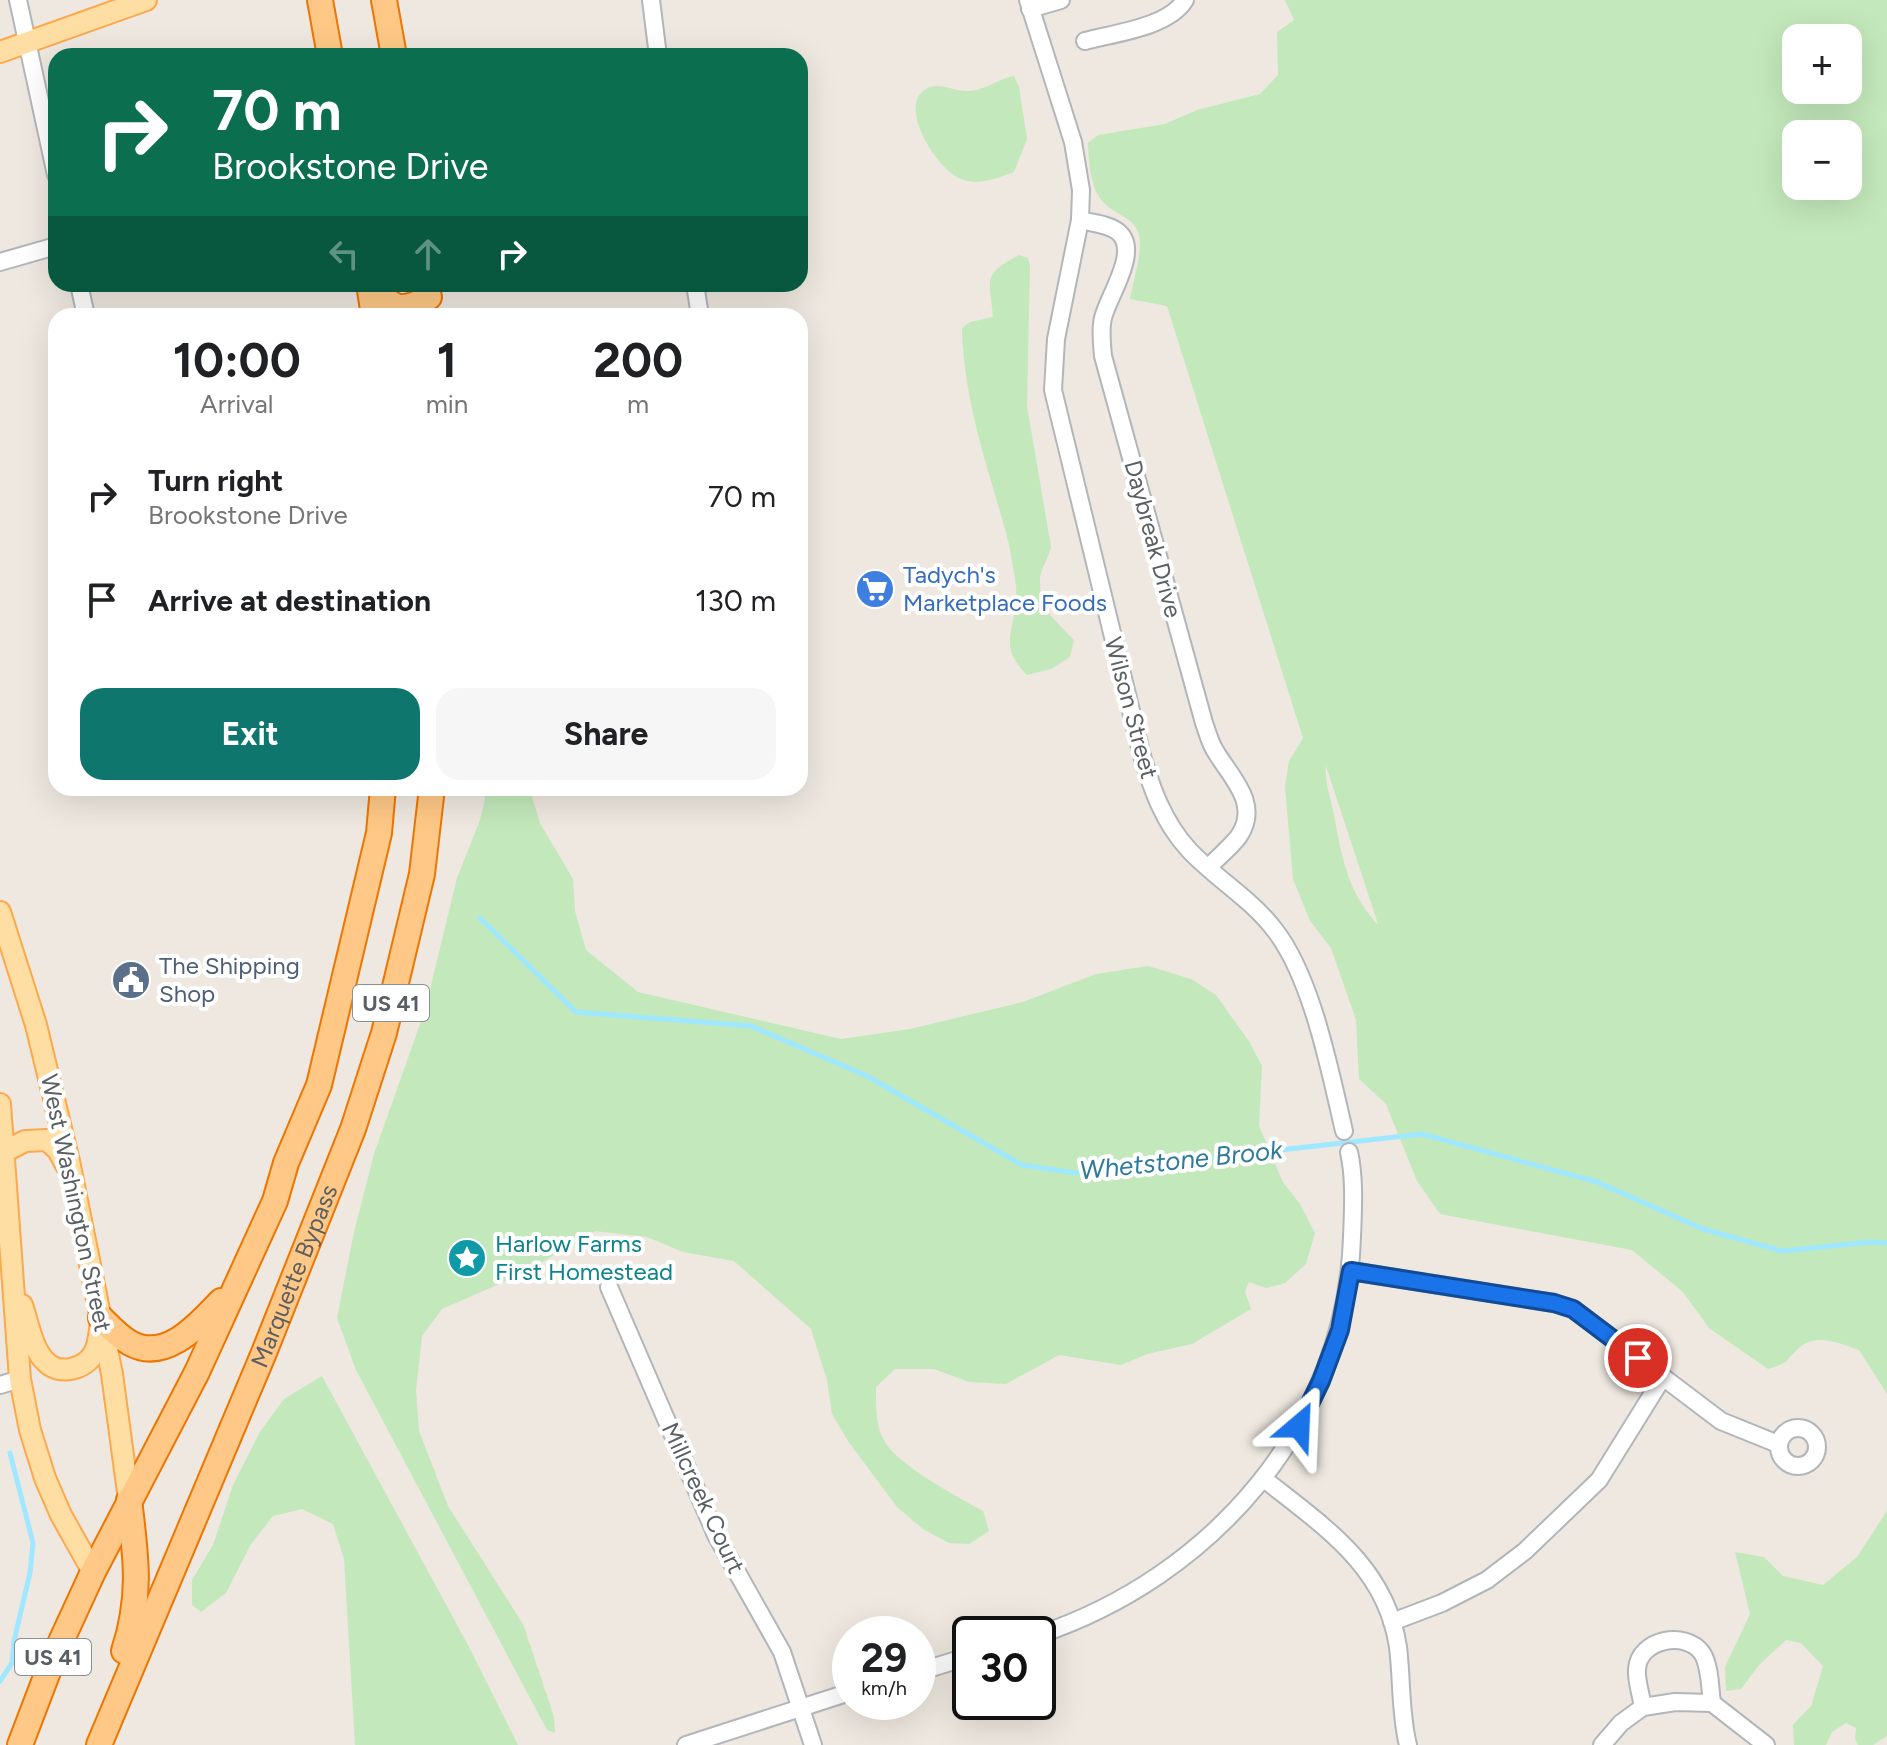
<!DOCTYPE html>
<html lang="en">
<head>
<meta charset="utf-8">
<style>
	:root { --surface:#fff; --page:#f6f6f6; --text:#202124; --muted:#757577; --accent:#0f766e }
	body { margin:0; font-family:Figtree,sans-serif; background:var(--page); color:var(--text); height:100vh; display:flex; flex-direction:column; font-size:30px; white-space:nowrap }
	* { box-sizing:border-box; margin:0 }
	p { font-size:26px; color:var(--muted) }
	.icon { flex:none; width:44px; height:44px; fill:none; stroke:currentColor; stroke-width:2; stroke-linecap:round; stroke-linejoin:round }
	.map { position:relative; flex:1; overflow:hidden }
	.sheet { position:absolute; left:48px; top:308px; width:760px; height:488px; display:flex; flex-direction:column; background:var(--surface); border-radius:24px; box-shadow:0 8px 32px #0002 }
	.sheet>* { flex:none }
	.hud { position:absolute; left:48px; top:48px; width:760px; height:244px; border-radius:24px; box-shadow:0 8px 32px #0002; background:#0b6e4f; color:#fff; overflow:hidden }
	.fabs { position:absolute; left:1782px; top:24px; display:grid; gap:16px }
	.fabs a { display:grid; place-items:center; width:80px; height:80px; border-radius:16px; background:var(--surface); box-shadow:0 8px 32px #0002; font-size:40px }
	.speed { position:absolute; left:832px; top:1616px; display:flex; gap:16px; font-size:40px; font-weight:700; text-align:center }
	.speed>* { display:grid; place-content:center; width:104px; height:104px; border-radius:50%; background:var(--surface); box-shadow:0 8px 32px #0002; line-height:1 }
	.speed small { font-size:20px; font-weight:400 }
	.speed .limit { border:4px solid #111; border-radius:12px; background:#fff; color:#111 }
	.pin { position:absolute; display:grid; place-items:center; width:68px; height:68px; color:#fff; margin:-34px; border:4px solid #fff; border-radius:50%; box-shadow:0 2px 8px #0007 }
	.me { position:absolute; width:88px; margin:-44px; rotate:26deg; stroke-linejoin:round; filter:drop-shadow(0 0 6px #0008) }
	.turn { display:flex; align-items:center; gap:28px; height:168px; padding:0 32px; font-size:36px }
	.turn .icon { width:104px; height:104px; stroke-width:2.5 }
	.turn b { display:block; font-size:56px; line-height:68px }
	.lanes { display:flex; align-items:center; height:76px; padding:0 32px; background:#0003; justify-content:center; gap:40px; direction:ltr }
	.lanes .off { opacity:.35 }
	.eta { display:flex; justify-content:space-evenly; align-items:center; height:136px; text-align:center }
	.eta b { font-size:48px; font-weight:700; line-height:56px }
	.cta { display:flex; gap:16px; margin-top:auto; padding:16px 32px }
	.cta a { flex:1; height:92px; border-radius:24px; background:var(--accent); color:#fff; font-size:32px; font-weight:700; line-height:92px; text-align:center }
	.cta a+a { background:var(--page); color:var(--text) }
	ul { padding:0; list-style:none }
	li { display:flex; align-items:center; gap:24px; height:104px; padding:0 32px }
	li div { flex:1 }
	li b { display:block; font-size:30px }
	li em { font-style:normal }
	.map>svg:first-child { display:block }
	.green { fill:#c3e8bb; fill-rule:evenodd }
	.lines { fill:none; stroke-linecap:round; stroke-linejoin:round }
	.stream { stroke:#9fe8ff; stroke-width:5 }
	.minor-casing { stroke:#b2b6ba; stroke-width:20 }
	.major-casing { stroke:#fca84b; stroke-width:24 }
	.highway-casing { stroke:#ee7500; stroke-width:28 }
	.minor { stroke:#fff; stroke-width:16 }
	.major { stroke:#ffdea4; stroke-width:20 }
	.highway { stroke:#ffc886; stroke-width:24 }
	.route-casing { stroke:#114b97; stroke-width:20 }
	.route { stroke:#1a73e8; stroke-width:14 }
	.labels { text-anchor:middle; stroke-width:8; stroke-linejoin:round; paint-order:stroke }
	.shield { fill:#fff; stroke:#8b8f92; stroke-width:2 }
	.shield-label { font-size:22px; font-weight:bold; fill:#595f63 }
	.street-label { font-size:24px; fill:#595f63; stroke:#fff }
	.shop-label { font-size:24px; fill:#366cbe; stroke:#fff; text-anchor:start }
	.service-label { font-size:24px; fill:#4e5e75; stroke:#fff; text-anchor:start }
	.culture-label { font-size:24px; fill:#0d838f; stroke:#fff; text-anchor:start }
	.water-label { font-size:26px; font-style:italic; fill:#2f7a9c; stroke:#fff }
</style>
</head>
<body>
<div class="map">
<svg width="1887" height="1745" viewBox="0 0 1887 1745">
	<rect width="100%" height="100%" fill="#eee8e0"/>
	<g class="green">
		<path d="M1285 0H1887V1394L1859 1350C1840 1344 1817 1332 1799 1348 1783 1362 1792 1362 1768 1369L1709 1328 1683 1292 1632 1250 1440 1214 1417 1181 1386 1104 1359 1079 1356 1020 1331 948 1310 921 1293 879 1285 787 1289 761 1303 738 1167 306 1130 299C1133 282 1140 261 1140 243 1140 218 1118 217 1104 203 1090 189 1089 162 1088 143L1098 135 1165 124 1197 110 1260 94 1278 75 1277 32 1294 20ZM1796 38H1848V90H1796ZM1796 134H1848V186H1796ZM1326 766 1378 924V925C1347 891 1342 858 1334 815 1331 798 1324 782 1326 766Z"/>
		<path d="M1014 76 1019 87 1027 139 1014 172C998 178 978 186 961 179 938 171 896 106 926 89 939 81 954 92 968 91 985 91 997 79 1014 76Z"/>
		<path d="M1019 255 1028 258 1030 266 1027 406 1051 547C1049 558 1041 568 1040 578 1039 610 1055 620 1074 640L1070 657 1051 669 1027 675C1000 647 1012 637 1016 603 1018 588 1013 570 1011 555 1007 531 998 507 992 484 977 434 963 381 962 328L970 322 993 317C990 279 981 275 1019 255Z"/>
		<path d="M484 788H533L532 797 540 823 573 879 575 911 586 950 638 992 841 1039 910 1029 1023 1002 1096 974 1148 966 1191 979 1216 995 1250 1043 1262 1066 1259 1126 1283 1182 1300 1204 1315 1233 1306 1264 1285 1283 1266 1288 1249 1282 1245 1292 1251 1309 1192 1344 1147 1354 1121 1365 1059 1355 1006 1384 969 1382 934 1369H895L876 1387C876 1406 875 1426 885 1442 898 1465 959 1498 983 1511L989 1531 969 1544 949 1543 923 1529 897 1507 848 1441 832 1414 827 1380 811 1329 734 1261 683 1252 647 1237 595 1231 520 1275 442 1309 422 1336 416 1390 419 1431 448 1506 523 1624 554 1717 555 1733 547 1730 356 1370 337 1318 354 1232 374 1154 425 1010 457 878 480 820 485 799Z"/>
		<polygon points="322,1376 468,1645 518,1745 355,1745 344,1559 333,1524 302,1509 273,1516 251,1544 226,1593 201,1612 192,1605 192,1580 213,1545 233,1485 260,1432 284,1399"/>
		<polygon points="1887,1511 1887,1736 1873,1745 1858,1745 1855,1739 1856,1728 1846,1723 1832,1732 1826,1745 1794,1745 1793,1725 1811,1706 1823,1666 1801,1643 1786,1640 1759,1665 1741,1689 1726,1691 1725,1667 1750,1614 1735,1552 1764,1557 1783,1576 1823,1585 1857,1557"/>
	</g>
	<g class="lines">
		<g class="stream">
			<polyline points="480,918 576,1012 751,1026 867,1076 1022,1165 1076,1173 1422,1134 1597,1182 1703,1229 1782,1251 1871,1242 1887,1243"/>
			<polyline points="0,1681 12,1663 14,1641 30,1573 33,1543 10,1453"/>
		</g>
		<g class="minor-casing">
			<g id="minor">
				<polyline points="18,0 56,175"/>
				<polyline points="651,0 658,56"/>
				<path d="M1028 0 1073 142 1081 190 1080 220 1056 339 1053 390 1141 752C1151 787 1163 822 1189 850 1215 878 1250 898 1274 929 1312 977 1330 1071 1344 1131"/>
				<polyline points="1030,9 1061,0"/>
				<path d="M1085 41C1115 33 1169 27 1185 0"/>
				<path d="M1080 220C1092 223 1107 224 1117 231 1142 249 1108 296 1103 318 1100 330 1102 344 1103 356L1204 723C1207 731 1209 739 1213 747 1227 774 1262 802 1239 836 1231 847 1218 857 1209 867"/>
				<polyline points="0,262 56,246"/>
				<polyline points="79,284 86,316"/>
				<polyline points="695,284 700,316"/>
				<polyline points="1351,1271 1554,1303 1573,1309 1721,1421 1778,1444"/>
				<polyline points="609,1287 716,1535 782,1652 813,1745"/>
				<polyline points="0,1385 20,1379"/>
				<circle cx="1798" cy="1447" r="19"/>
				<path d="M1264 1479C1323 1526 1386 1566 1398 1647 1402 1679 1400 1714 1408 1745"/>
				<polyline points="1392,1622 1442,1603 1487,1580 1525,1551 1599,1480 1663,1377"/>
				<path d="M1038 1635C1212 1577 1346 1424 1352 1237 1353 1210 1355 1179 1349 1152"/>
				<polyline points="918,1672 970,1656"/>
				<path d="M1643 1707C1641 1695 1636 1680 1637 1669 1639 1639 1686 1630 1702 1653 1710 1665 1710 1688 1712 1703"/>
				<polyline points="686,1745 850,1692"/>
				<polyline points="1602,1745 1621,1723 1643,1707 1675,1702 1712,1703 1766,1745"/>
			</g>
		</g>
		<g class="major-casing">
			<g id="major">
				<polyline points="0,52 146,0"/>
				<polyline points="0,912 36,1025 69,1161 112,1374 129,1500"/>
				<polyline points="0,1104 20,1379 30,1430 45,1478 61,1515 93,1572"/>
				<polyline points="4,1152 25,1141 47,1140 58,1150 66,1165"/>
				<path d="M22 1305C28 1322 32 1349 46 1362 60 1376 85 1369 94 1353 98 1346 99 1337 100 1329"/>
			</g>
		</g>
		<g class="highway-casing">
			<g id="highway">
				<polyline points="320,0 330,56"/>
				<polyline points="384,0 394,56"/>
				<polyline points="369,284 374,316"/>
				<path d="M376 284C390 311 403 313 429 297"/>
				<path d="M101 1318C110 1327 119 1337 130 1343 166 1363 199 1324 221 1301"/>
				<path d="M124 1651C142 1596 136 1556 129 1500"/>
				<polyline points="20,1745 52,1661 93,1572 197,1372 275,1201 286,1163 319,1085 379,833 383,788"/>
				<path id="s1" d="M99 1745 263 1355 353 1129 384 1033 422 874 432 788"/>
			</g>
		</g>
		<use href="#minor" class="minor"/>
		<use href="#major" class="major"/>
		<use href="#highway" class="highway"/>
	</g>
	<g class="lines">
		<g class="route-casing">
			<polyline id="route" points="1299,1426 1321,1381 1340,1330 1351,1271 1554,1303 1573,1309 1638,1358"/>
		</g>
		<use href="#route" class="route"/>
	</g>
	<defs>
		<g id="supermarket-disc" transform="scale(2)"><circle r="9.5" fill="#3f7fe0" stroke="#fff"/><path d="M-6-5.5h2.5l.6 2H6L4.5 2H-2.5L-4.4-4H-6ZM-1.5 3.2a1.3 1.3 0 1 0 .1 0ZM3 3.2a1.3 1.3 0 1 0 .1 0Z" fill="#fff"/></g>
		<g id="civic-disc" transform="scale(2)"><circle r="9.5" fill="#5c6f8a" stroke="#fff"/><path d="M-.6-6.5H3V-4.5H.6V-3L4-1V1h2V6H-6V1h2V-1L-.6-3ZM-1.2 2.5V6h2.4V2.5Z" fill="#fff"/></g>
		<g id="sight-disc" transform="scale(2)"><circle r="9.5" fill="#0f9aa8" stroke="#fff"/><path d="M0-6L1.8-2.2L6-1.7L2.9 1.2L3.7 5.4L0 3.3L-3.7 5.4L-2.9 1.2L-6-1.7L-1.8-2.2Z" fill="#fff"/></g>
	</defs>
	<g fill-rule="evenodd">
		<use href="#supermarket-disc" x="875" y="589"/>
		<use href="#civic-disc" x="131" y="980"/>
		<use href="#sight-disc" x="467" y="1258"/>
	</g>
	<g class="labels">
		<g class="shield">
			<rect x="353" y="985" width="76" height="36" rx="6"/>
			<rect x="15" y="1639" width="76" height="36" rx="6"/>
		</g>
		<g class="shield-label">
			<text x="391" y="1011">US 41</text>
			<text x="53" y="1665">US 41</text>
		</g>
		<g class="street-label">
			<text transform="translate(1153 539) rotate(75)" y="8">Daybreak Drive</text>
			<text transform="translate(1131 708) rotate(75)" y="8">Wilson Street</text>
			<text transform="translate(76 1203) rotate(78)" y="8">West Washington Street</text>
			<text dy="8" stroke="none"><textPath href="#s1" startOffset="508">Marquette Bypass</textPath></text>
			<text transform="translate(703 1498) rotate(65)" y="8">Millcreek Court</text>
		</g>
		<g class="shop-label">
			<text x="903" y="583">Tadych's<tspan x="903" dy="28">Marketplace Foods</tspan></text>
		</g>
		<g class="service-label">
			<text x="159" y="974">The Shipping<tspan x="159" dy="28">Shop</tspan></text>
		</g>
		<g class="culture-label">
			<text x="495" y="1252">Harlow Farms<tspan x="495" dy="28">First Homestead</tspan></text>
		</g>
		<g class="water-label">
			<text transform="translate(1181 1160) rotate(-6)" y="9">Whetstone Brook</text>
		</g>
	</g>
</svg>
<div class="fabs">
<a>+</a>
<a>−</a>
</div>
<div class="speed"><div>29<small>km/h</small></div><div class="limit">30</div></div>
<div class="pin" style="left:1638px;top:1358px;background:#d93025"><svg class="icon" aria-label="arrive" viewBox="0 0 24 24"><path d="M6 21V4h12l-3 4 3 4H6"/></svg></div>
<svg class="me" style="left:1299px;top:1426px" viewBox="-20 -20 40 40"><path d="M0-17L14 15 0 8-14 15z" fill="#1a73e8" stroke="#fff" stroke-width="4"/></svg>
<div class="hud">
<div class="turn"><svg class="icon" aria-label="right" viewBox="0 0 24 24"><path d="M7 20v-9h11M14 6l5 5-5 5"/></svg><div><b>70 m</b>Brookstone Drive</div></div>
<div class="lanes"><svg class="icon off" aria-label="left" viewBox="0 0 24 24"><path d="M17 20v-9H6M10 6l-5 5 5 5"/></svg><svg class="icon off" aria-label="ahead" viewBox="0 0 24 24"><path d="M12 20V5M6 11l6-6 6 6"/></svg><svg class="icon" aria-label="right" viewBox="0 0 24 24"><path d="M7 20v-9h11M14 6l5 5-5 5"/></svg></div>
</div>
<section class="sheet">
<div class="eta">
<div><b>10:00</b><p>Arrival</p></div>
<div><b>1</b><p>min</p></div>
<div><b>200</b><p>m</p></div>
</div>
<ul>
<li><svg class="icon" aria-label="right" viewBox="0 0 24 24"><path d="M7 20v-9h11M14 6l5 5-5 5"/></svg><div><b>Turn right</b><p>Brookstone Drive</p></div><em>70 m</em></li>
<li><svg class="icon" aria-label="arrive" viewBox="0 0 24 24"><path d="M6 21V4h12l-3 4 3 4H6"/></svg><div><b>Arrive at destination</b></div><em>130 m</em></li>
</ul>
<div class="cta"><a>Exit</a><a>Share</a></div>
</section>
</div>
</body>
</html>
